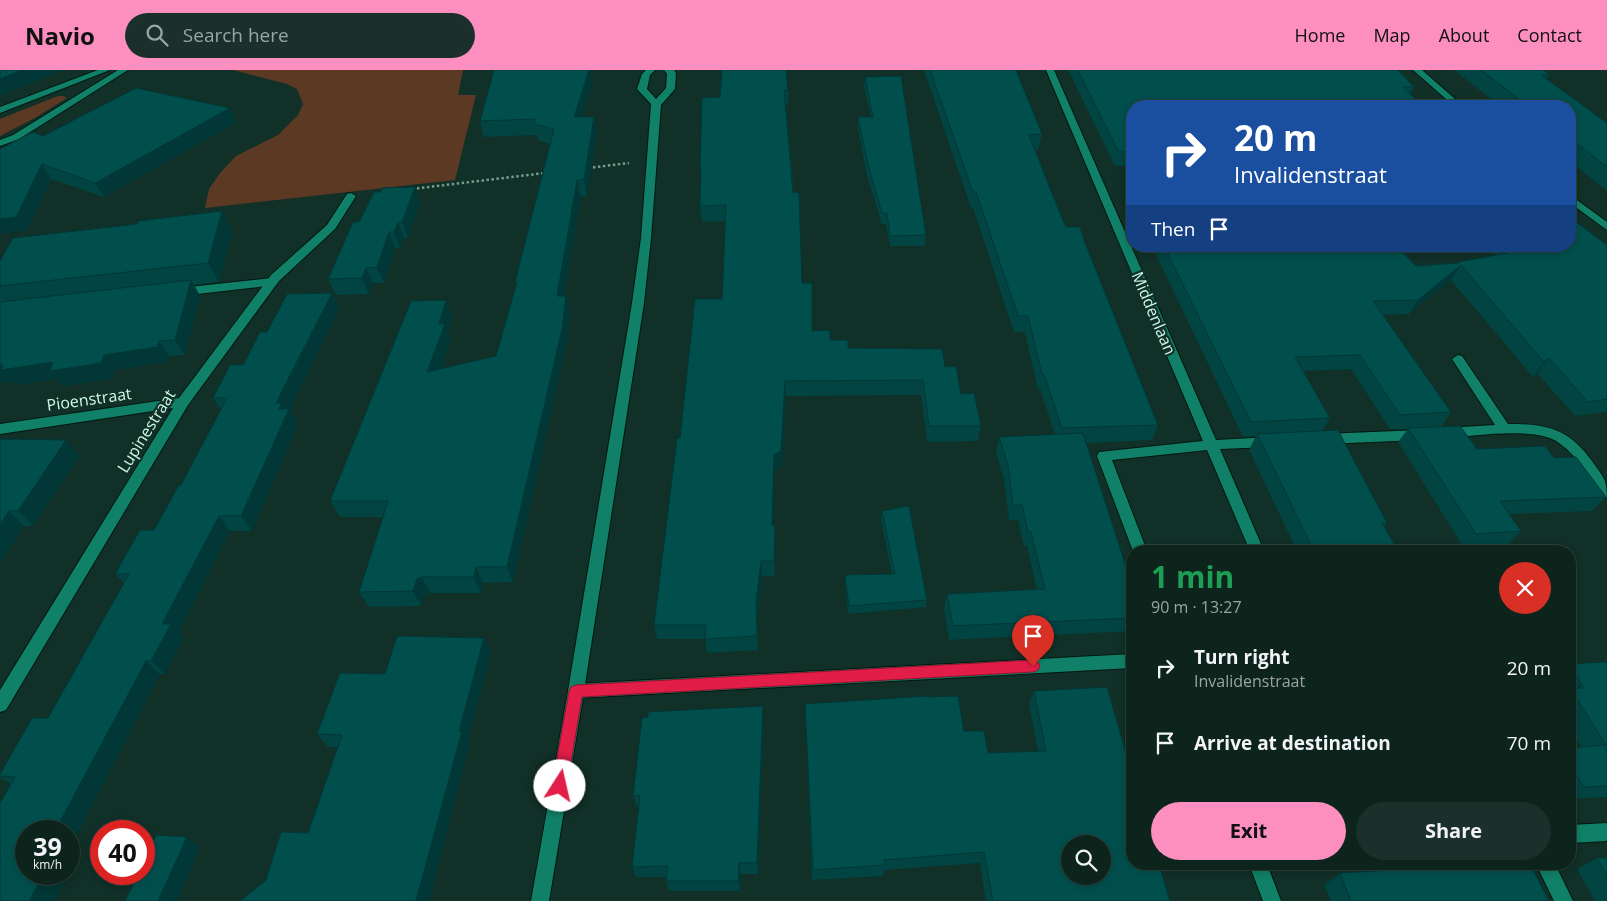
<!DOCTYPE html>
<html lang="en">
<head>
<meta charset="utf-8">
<style>
	:root { --surface:#0d241d; --page:#1b302a; --text:#f1f3f6; --muted:#9aa4a4; --line:#2d413b; --accent:#fd8ec0 }
	body { margin:0; font-family:"Open Sans",sans-serif; background:var(--page); color:var(--text); height:100vh; display:flex; flex-direction:column; font-size:19px; white-space:nowrap }
	* { box-sizing:border-box; margin:0 }
	p { font-size:16px; color:var(--muted) }
	.icon { flex:none; width:28px; height:28px; fill:none; stroke:currentColor; stroke-width:2; stroke-linecap:round; stroke-linejoin:round }
	.map { position:relative; flex:1; overflow:hidden }
	.sheet { position:absolute; left:1126px; top:475px; width:450px; height:325px; display:flex; flex-direction:column; background:var(--surface); border-radius:20px; box-shadow:0 2px 8px #0003,0 0 0 1px var(--line) }
	.sheet>* { flex:none }
	.top-card { position:absolute; left:1126px; top:30px; width:450px; height:152px; border-radius:20px; box-shadow:0 2px 8px #0003,0 0 0 1px var(--line); background:#1a4fa0; color:#fff; overflow:hidden }
	.tools { position:absolute; left:1061px; top:765px; display:grid; gap:10px }
	.tools a { display:grid; place-items:center; width:50px; height:50px; border-radius:50%; background:var(--surface); box-shadow:0 2px 8px #0003,0 0 0 1px var(--line); font-size:25px }
	.speed { position:absolute; left:15px; top:750px; display:flex; gap:10px; font-size:25px; font-weight:700; text-align:center }
	.speed>* { display:grid; place-content:center; width:65px; height:65px; border-radius:50%; background:var(--surface); box-shadow:0 2px 8px #0003,0 0 0 1px var(--line); line-height:1 }
	.speed small { font-size:12px; font-weight:400 }
	.speed .limit { border:8px solid #d22; background:#fff; color:#111 }
	.pin { position:absolute; display:grid; place-items:center; width:42px; height:42px; color:#fff; margin:-51px -21px; border-radius:50% 50% 50% 0; rotate:-45deg; box-shadow:0 0 5px #0007 }
	.pin .icon { rotate:45deg }
	.me { position:absolute; width:55px; margin:-28px; rotate:10deg; stroke-linejoin:round; filter:drop-shadow(0 0 4px #0008) }
	.turn { display:flex; align-items:center; gap:18px; height:105px; padding:0 25px; font-size:22px }
	.turn .icon { width:65px; height:65px; stroke-width:2.5 }
	.turn b { display:block; font-size:35px; line-height:42px }
	.then { display:flex; align-items:center; height:48px; padding:0 25px; background:#0003; gap:10px; font-size:19px }
	.round { display:grid; place-items:center; flex:none; width:52px; height:52px; border-radius:26px; background:var(--page) }
	.head { display:flex; align-items:center; justify-content:space-between; height:85px; padding:0 25px }
	h1 { font-size:30px; font-weight:700; line-height:38px; color:#1e9e55 }
	.cta { display:flex; gap:10px; margin-top:auto; padding:10px 25px }
	.cta a { flex:1; height:58px; border-radius:30px; background:var(--accent); color:#111; font-size:20px; font-weight:700; line-height:58px; text-align:center }
	.cta a+a { background:var(--page); color:var(--text) }
	ul { padding:0; list-style:none }
	li { display:flex; align-items:center; gap:15px; height:75px; padding:0 25px }
	li div { flex:1 }
	li b { display:block; font-size:19px }
	li em { font-style:normal }
	header { display:flex; align-items:center; gap:30px; box-sizing:border-box; height:70px; padding:0 25px; background:var(--accent); color:#111 }
	header strong { font-size:24px }
	nav { display:flex; gap:28px; margin-inline-start:auto; font-size:18px }
	.search { width:350px; height:45px; background:var(--page); display:flex; align-items:center; gap:12px; box-sizing:border-box; padding:0 18px; border-radius:28px; color:var(--muted); font-size:19px }
	.map>svg:first-child { display:block }
	.green { fill:#5c3923 }
	.lines { fill:none; stroke-linecap:round; stroke-linejoin:round }
	.service-casing { stroke:#001810; stroke-width:2 }
	.minor-casing { stroke:#001810; stroke-width:2 }
	.tertiary-casing { stroke:#001810; stroke-width:2 }
	.path { stroke:#769c90; stroke-width:2.5; stroke-dasharray:2.5 2.5; stroke-linecap:butt }
	.service { fill:#108168; fill-rule:evenodd }
	.minor { fill:#108168; fill-rule:evenodd }
	.tertiary { fill:#108168; fill-rule:evenodd }
	.wall { fill:#014442 }
	.shaded-wall { fill:#013736 }
	.building { fill:#014f4d; stroke:#013736; fill-rule:evenodd }
	.route { fill:#e11d48; stroke:#92132f }
	.labels { text-anchor:middle; stroke-width:4.5; stroke-linejoin:round; paint-order:stroke }
	.street-label { font-size:16px; fill:#cdf9ea; stroke:#113027 }
</style>
</head>
<body>
<header>
<strong>Navio</strong>
<div class="search"><svg class="icon" aria-label="search" viewBox="0 0 24 24"><circle cx="10" cy="10" r="6"/><path d="M15 15l6 6"/></svg>Search here</div>
<nav><a>Home</a><a>Map</a><a>About</a><a>Contact</a></nav>
</header>
<div class="map">
<svg width="1607" height="831" viewBox="0 0 1607 831">
	<rect width="100%" height="100%" fill="#113027"/>
	<g class="green">
		<polygon points="233,0 463,0 458,25 476,25 455,110 205,138 209,119 220,103 236,86 278,65 298,45 303,34 297,19 287,14"/>
		<polygon points="58,26 63,26 67,28 33,49 0,66 0,49"/>
	</g>
	<g class="lines">
		<g class="service-casing">
			<polygon id="service" points="272,208 278,212 276,215 180,226 174,222 180,218"/>
		</g>
		<g class="minor-casing">
			<g id="minor">
				<polygon points="98,0 110,0 0,43 0,37"/>
				<polygon points="118,0 128,0 19,69 0,76 0,70 13,65"/>
				<polygon points="1046,0 1054,0 1216,370 1270,367 1275,369 1277,372 1275,375 1270,377 1220,379 1264,481 1250,481 1207,380 1112,390 1147,481 1133,481 1097,386 1099,382 1203,371"/>
				<polygon points="1413,0 1422,0 1463,36 1454,36"/>
				<polygon points="351,123 356,126 335,159 279,211 188,335 6,640 0,642 0,620 173,338 0,364 0,354 179,328 271,205 327,155 347,124"/>
				<polygon points="1570,125 1607,152 1607,160 1570,133"/>
				<path d="M1458 285 1462 286 1508 354C1546 354 1568 358 1592 391 1603 407 1607 408 1607 428L1602 427C1589 408 1578 386 1559 373 1536 356 1475 366 1446 368L1441 366 1439 363 1441 360 1446 358 1495 355 1452 289Z"/>
				<polygon points="1420,360 1425,362 1427,365 1425,368 1420,370 1324,374 1319,372 1317,369 1319,366 1324,364"/>
				<polygon points="1132,584 1132,598 576,628 570,626 568,621 570,616 576,614"/>
				<polygon points="1607,753 1607,771 1570,773 1570,755"/>
				<polygon points="1249,794 1267,794 1281,831 1263,831"/>
				<polygon points="1536,794 1555,794 1573,831 1554,831"/>
			</g>
		</g>
		<g class="tertiary-casing">
			<polygon id="tertiary" points="646,0 655,0 650,5 647,19 656,29 666,18 667,4 664,0 674,0 676,3 675,19 661,35 651,168 644,233 584,621 549,831 531,831 568,621 632,233 641,168 651,34 637,19 642,4"/>
		</g>
		<g class="path">
			<polyline points="588,98 629,93"/>
			<polyline points="412,119 545,103"/>
		</g>
		<use href="#service" class="service"/>
		<use href="#minor" class="minor"/>
		<use href="#tertiary" class="tertiary"/>
	</g>
	<g class="wall">
		<polygon points="924,0 1016,0 1042,64 1038,80 1035,80 1066,157 1084,170 1158,355 1152,370 1086,373 1132,515 1132,561 949,570 944,539 947,524 1037,520 1027,476 1024,476 1018,450 1009,450 1004,410 996,382 999,367 1055,364 1040,319 1038,320 1025,262 1014,262 973,138 971,138"/>
		<polygon points="1068,0 1398,0 1414,17 1410,25 1132,36 1132,96 1115,96"/>
		<polygon points="1454,0 1544,0 1549,4 1546,9 1607,54 1607,121 1570,91 1570,36 1500,36"/>
		<polygon points="865,7 926,165 925,176 890,176 886,154 882,154 867,106 858,58 858,47 871,47 864,17"/>
		<polygon points="592,14 582,47 594,47 597,63 587,126 581,126 564,226 566,226 570,243 566,276 513,512 483,513 481,523 430,523 425,525 421,536 369,537 359,522 383,447 340,447 330,431 446,230 452,247 448,262 451,270 441,298 496,286 516,216 515,212 550,74 538,70 537,65 484,67 480,51"/>
		<polygon points="788,20 788,35 786,35 802,213 812,261 830,270 848,278 945,297 981,356 978,371 927,372 921,325 786,326 782,396 774,401 773,455 775,455 775,506 762,506 757,547 758,580 707,583 705,569 657,569 654,555 680,368 722,229 726,151 702,152 700,136 720,27"/>
		<polygon points="230,38 237,52 104,127 51,109 26,161 43,66"/>
		<polygon points="415,117 420,133 408,168 404,168 400,178 395,178 384,213 373,213 369,224 336,225 328,209 359,152 381,122"/>
		<polygon points="222,141 232,161 219,212 194,215 200,226 185,285 169,286 167,292 115,300 112,309 63,316 57,309 14,315 11,311 0,313 0,191 137,154"/>
		<polygon points="1607,175 1607,342 1575,346 1537,303 1533,307 1451,210 1409,244 1383,245 1451,342 1441,357 1477,379 1554,388 1606,427 1592,441 1509,444 1521,461 1508,475 1464,478 1398,372 1408,359 1390,359 1351,299 1303,301 1330,348 1322,361 1387,453 1384,456 1398,481 1297,481 1249,380 1256,366 1243,367 1152,176 1397,176 1416,196 1457,193 1458,192 1496,185 1490,181 1493,176 1570,176"/>
		<polygon points="339,239 290,340 298,355 252,461 230,461 179,562 184,568 165,604 160,604 26,804 68,804 54,831 0,831 11,714 0,707 0,704 48,648 124,513 115,504 154,460 181,415 221,340 213,328 243,295 267,262"/>
		<polygon points="0,369 66,370 80,386 33,456 24,456 0,493"/>
		<polygon points="882,441 927,530 926,537 848,544 845,513 845,505 892,504 881,449"/>
		<polygon points="491,582 468,671 470,674 266,810 308,763 338,677 328,677 317,664 385,604"/>
		<polygon points="1607,592 1607,727 1570,729 1570,678 1581,677 1570,659 1570,594"/>
		<polygon points="1034,621 1170,831 986,831 980,793 884,800 883,806 812,810 805,634 928,627 988,683 1038,682 1029,634"/>
		<polygon points="764,649 758,804 741,804 740,821 669,821 666,811 666,807 636,807 632,797 639,737 637,737 633,726"/>
		<polygon points="1597,788 1607,788 1607,831 1595,831 1577,799"/>
		<polygon points="1340,803 1549,831 1331,831 1324,815"/>
	</g>
	<g class="shaded-wall">
		<polygon points="22,0 63,0 0,26 0,9"/>
		<polygon points="589,0 590,0 592,14 577,64 574,47"/>
		<polygon points="230,38 237,52 104,127 95,113"/>
		<polygon points="594,47 597,63 587,126 584,109"/>
		<polygon points="42,94 51,109 26,161 0,164 0,149"/>
		<polygon points="577,110 581,126 561,243 557,226"/>
		<polygon points="415,117 420,133 408,168 402,152"/>
		<polygon points="222,141 232,161 219,212 208,193"/>
		<polygon points="398,152 404,168 400,178 394,162"/>
		<polygon points="389,162 395,178 384,213 377,197"/>
		<polygon points="1461,195 1451,210 1409,244 1418,230"/>
		<polygon points="366,198 373,213 369,224 362,208"/>
		<polygon points="191,210 200,226 185,285 175,270"/>
		<polygon points="332,223 339,239 290,340 298,355 252,461 241,446 276,333"/>
		<polygon points="566,226 570,243 566,276 513,512 507,497"/>
		<polygon points="446,230 452,247 448,262 451,270 434,318 427,302 439,254"/>
		<polygon points="159,271 169,286 167,292 115,300 112,309 63,316 57,309 14,315 11,311 0,313 0,296 53,292 104,285"/>
		<polygon points="1549,288 1537,303 1533,307 1544,292"/>
		<polygon points="785,311 786,326 782,396 774,401 773,470 772,455 774,385"/>
		<polygon points="66,370 80,386 33,456 18,441"/>
		<polygon points="9,441 24,456 0,493 0,454"/>
		<polygon points="219,446 230,461 179,562 184,568 165,604 151,591 162,554"/>
		<polygon points="775,455 775,506 774,491"/>
		<polygon points="761,491 762,506 757,547 758,580 756,532"/>
		<polygon points="476,497 483,513 481,523 474,507"/>
		<polygon points="422,507 430,523 425,525 421,536 413,521 417,509"/>
		<polygon points="484,568 491,582 468,671 470,674 429,831 416,831 459,661"/>
		<polygon points="146,591 160,604 69,781 69,761 55,761"/>
		<polygon points="763,636 764,649 758,804 757,793"/>
		<polygon points="187,767 200,777 177,831 158,831"/>
		<polygon points="69,784 76,788 69,802"/>
		<polygon points="739,793 741,804 740,821 738,811"/>
		<polygon points="44,804 68,804 54,831 29,831"/>
	</g>
	<g class="building">
		<polygon points="0,0 22,0 0,9"/>
		<polygon points="494,0 589,0 574,47 594,47 584,109 577,110 557,226 566,226 562,259 507,497 476,497 474,507 422,507 417,509 413,521 359,522 388,431 330,431 411,231 446,230 439,254 445,254 427,302 496,286 517,212 515,212 554,59 534,54 535,49 480,51"/>
		<polygon points="722,0 786,0 788,20 784,20 793,123 799,122 802,213 812,213 812,261 830,260 830,270 848,270 848,278 942,279 945,297 956,296 961,324 974,323 981,356 929,356 923,310 785,311 781,381 774,385 772,455 775,455 774,491 761,491 756,532 757,566 705,569 706,555 654,555 677,368 680,368 695,229 722,229 726,135 700,136 701,100 700,102 702,28 720,27"/>
		<polygon points="930,0 1016,0 1042,64 1029,65 1061,146 1066,157 1080,157 1084,170 1158,355 1062,358 1044,304 1042,304 1028,246 1018,246 976,122 973,122"/>
		<polygon points="1078,0 1398,0 1414,17 1403,17 1422,36 1132,36 1132,82 1119,82"/>
		<polygon points="1481,0 1544,0 1549,4 1541,5 1607,53 1607,97 1570,68 1570,36 1528,36"/>
		<polygon points="901,6 926,165 890,166 887,143 882,143 868,95 858,47 873,47 865,7"/>
		<polygon points="136,18 230,38 95,113 42,94 16,147 0,149 0,79 33,62 43,66"/>
		<polygon points="415,117 402,152 398,152 394,162 389,162 377,197 366,198 362,208 328,209 353,152 359,152 374,122 381,122 382,118"/>
		<polygon points="222,141 208,193 0,216 0,191 13,168 137,154 138,151"/>
		<polygon points="1570,147 1607,175 1607,329 1588,332 1549,288 1544,292 1461,195 1418,230 1373,231 1451,342 1400,345 1360,285 1295,287 1330,348 1251,352 1164,176 1397,176 1416,196 1459,193 1458,192 1518,181 1513,176 1570,176"/>
		<polygon points="191,210 175,270 159,271 157,277 104,285 101,293 50,301 53,292 1,300 3,295 0,296 0,232"/>
		<polygon points="332,223 276,333 282,333 279,339 289,339 241,446 219,446 162,554 171,554 151,591 146,591 55,761 26,761 26,804 44,804 29,831 0,831 0,733 15,707 0,706 0,704 32,648 48,648 129,504 115,504 140,460 154,460 179,415 181,415 227,328 213,328 230,295 243,295 260,262 267,262 287,224"/>
		<polygon points="1460,356 1477,379 1545,376 1554,388 1576,387 1606,427 1500,431 1521,461 1476,464 1408,358"/>
		<polygon points="1338,360 1387,453 1382,453 1398,481 1314,481 1257,364"/>
		<polygon points="1083,363 1132,515 1132,548 953,556 947,524 1045,519 1031,462 1028,462 1022,435 1013,435 1008,395 999,367"/>
		<polygon points="0,369 66,370 18,441 9,441 0,454"/>
		<polygon points="909,436 927,530 849,536 845,505 895,504 882,441"/>
		<polygon points="397,566 484,568 459,661 462,661 416,831 240,831 266,810 281,762 308,763 342,665 317,664 340,603 385,604"/>
		<polygon points="1607,592 1607,716 1584,717 1576,705 1570,707 1570,678 1606,675 1570,618 1584,618 1570,596 1570,594"/>
		<path d="M1107 617 1132 704V794H1159L1170 831H993L984 782 884 790 885 795 813 800 805 634 927 626 928 627 958 626 964 661H984L988 683 1046 681 1034 621ZM1070 774H1102V806H1070Z"/>
		<polygon points="763,636 757,793 739,793 738,811 666,811 668,796 632,797 640,725 633,726 642,648 648,647 648,642"/>
		<polygon points="156,765 187,767 158,831 125,831 138,804 144,804 144,791"/>
		<polygon points="1597,788 1607,788 1607,805"/>
		<polygon points="1480,794 1530,794 1549,831 1351,831 1340,803"/>
	</g>
	<polygon class="route" points="1033,590 1038,592 1040,596 1038,600 1033,602 582,627 567,716 565,721 560,723 554,721 552,716 569,621 571,617 576,615"/>
	<g class="labels">
		<g class="street-label">
			<text transform="translate(1154 243) rotate(67)" y="6">Middenlaan</text>
			<text transform="translate(89 329) rotate(-8)" y="6">Pioenstraat</text>
			<text transform="translate(146 361) rotate(-58)" y="6">Lupinestraat</text>
		</g>
	</g>
</svg>
<div class="tools">
<a><svg class="icon" aria-label="search" viewBox="0 0 24 24"><circle cx="10" cy="10" r="6"/><path d="M15 15l6 6"/></svg></a>
</div>
<div class="speed"><div>39<small>km/h</small></div><div class="limit">40</div></div>
<div class="pin" style="left:1033px;top:596px;background:#d93025"><svg class="icon" aria-label="arrive" viewBox="0 0 24 24"><path d="M6 21V4h12l-3 4 3 4H6"/></svg></div>
<svg class="me" style="left:560px;top:716px" viewBox="-20 -20 40 40"><circle r="19" fill="#fff"/><path d="M0-13L10 11 0 6-10 11z" fill="#e11d48"/></svg>
<div class="top-card">
<div class="turn"><svg class="icon" aria-label="right" viewBox="0 0 24 24"><path d="M7 20v-9h11M14 6l5 5-5 5"/></svg><div><b>20 m</b>Invalidenstraat</div></div>
<div class="then">Then<svg class="icon" aria-label="arrive" viewBox="0 0 24 24"><path d="M6 21V4h12l-3 4 3 4H6"/></svg></div>
</div>
<section class="sheet">
<div class="head"><div><h1>1 min</h1><p>90 m · 13:27</p></div><a class="round" style="background:#d93025;color:#fff"><svg class="icon" aria-label="close" viewBox="0 0 24 24"><path d="M6 6l12 12M18 6L6 18"/></svg></a></div>
<ul>
<li><svg class="icon" aria-label="right" viewBox="0 0 24 24"><path d="M7 20v-9h11M14 6l5 5-5 5"/></svg><div><b>Turn right</b><p>Invalidenstraat</p></div><em>20 m</em></li>
<li><svg class="icon" aria-label="arrive" viewBox="0 0 24 24"><path d="M6 21V4h12l-3 4 3 4H6"/></svg><div><b>Arrive at destination</b></div><em>70 m</em></li>
</ul>
<div class="cta"><a>Exit</a><a>Share</a></div>
</section>
</div>
</body>
</html>
